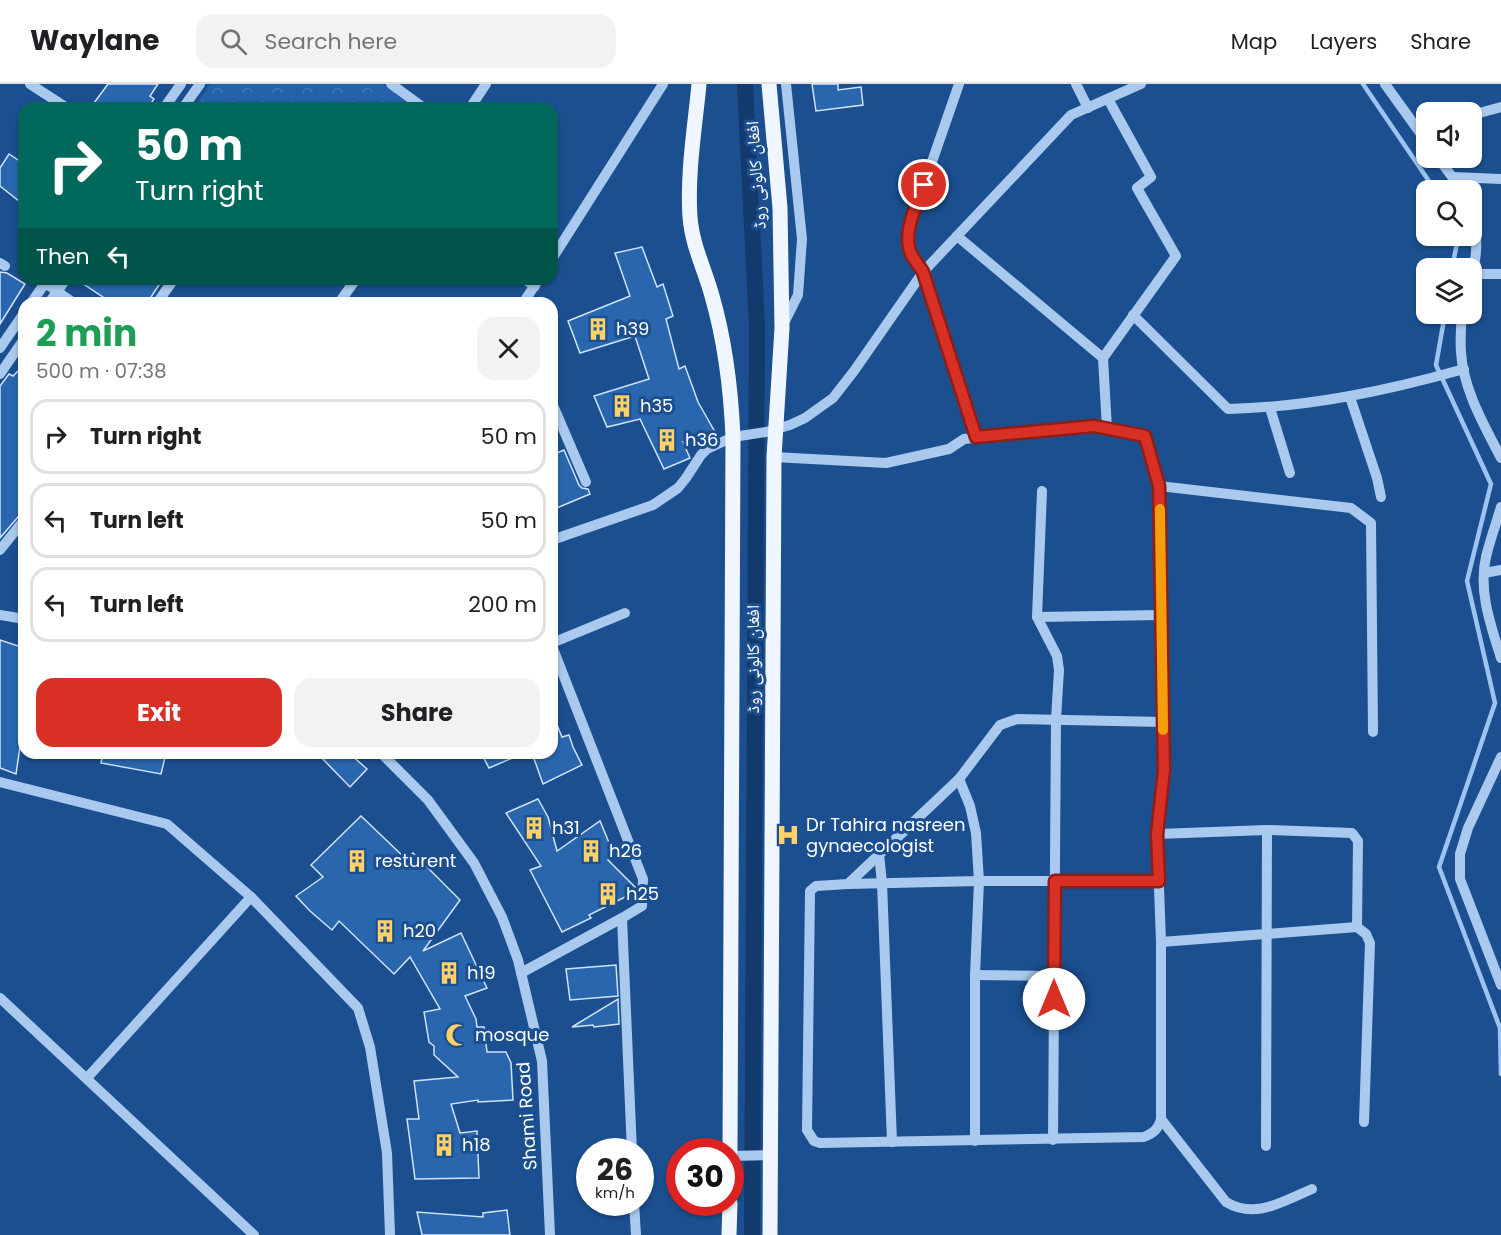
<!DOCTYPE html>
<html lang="en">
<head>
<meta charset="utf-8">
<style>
	:root { --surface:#fff; --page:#f2f2f2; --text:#202124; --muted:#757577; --line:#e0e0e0; --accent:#d93025 }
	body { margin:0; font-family:Poppins,"Noto Naskh Arabic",sans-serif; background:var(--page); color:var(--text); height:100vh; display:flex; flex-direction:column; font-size:22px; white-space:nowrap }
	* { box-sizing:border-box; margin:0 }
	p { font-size:20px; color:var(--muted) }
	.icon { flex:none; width:33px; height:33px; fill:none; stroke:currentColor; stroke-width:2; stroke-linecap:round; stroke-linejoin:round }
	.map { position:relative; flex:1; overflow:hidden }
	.details { position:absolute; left:18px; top:213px; width:540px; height:462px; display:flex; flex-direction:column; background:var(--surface); border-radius:18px; box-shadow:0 2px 4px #0004 }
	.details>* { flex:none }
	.guide { position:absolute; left:18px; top:18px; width:540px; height:183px; border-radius:18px; box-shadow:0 2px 4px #0004; background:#00695c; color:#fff; overflow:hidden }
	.tools { position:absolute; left:1416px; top:18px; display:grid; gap:12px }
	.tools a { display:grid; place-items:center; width:66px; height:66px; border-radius:12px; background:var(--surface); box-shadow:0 2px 4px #0004; font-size:30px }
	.speed { position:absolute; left:576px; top:1054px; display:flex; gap:12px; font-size:30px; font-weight:700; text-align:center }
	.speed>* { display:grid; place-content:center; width:78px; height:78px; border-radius:50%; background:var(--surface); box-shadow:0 2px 4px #0004; line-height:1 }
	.speed small { font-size:15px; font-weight:400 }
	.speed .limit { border:9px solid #d22; background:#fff; color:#111 }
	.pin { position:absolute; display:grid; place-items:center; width:51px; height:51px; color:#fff; margin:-26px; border:3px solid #fff; border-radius:50%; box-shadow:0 2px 6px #0007 }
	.me { position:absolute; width:66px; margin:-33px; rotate:0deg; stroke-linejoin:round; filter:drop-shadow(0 0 4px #0008) }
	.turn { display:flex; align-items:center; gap:21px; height:126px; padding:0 18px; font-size:27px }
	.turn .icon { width:78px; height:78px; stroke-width:2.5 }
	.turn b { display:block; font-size:42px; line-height:51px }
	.then { display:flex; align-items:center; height:57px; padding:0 18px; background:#0003; gap:12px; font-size:22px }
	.round { display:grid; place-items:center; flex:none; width:63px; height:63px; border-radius:18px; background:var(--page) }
	.headline { display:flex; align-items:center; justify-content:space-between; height:102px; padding:0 18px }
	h1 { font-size:36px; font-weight:700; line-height:45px; color:#1e9e55 }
	.cta { display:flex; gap:12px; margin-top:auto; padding:12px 18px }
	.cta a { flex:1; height:69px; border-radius:18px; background:var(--accent); color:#fff; font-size:24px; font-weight:700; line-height:69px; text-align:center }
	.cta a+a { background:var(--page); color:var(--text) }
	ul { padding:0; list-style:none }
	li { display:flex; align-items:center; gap:18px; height:75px; margin:0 12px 9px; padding:0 6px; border:3px solid var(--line); border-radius:18px }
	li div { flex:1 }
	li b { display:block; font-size:22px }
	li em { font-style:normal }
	header { display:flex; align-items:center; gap:36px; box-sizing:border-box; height:84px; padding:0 30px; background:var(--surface); border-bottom:2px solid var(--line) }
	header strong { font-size:28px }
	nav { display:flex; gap:33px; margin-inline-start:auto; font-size:21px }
	.search { width:420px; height:54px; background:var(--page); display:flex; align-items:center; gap:15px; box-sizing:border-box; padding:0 21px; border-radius:18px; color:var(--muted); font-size:22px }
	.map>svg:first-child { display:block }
	.forest { fill:url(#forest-crowns) }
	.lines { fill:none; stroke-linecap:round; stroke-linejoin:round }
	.stream { stroke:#9cc4f0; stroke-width:4.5 }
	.canal { stroke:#123a6d; stroke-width:16 }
	.building { fill:#2a66ad; stroke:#cfe3fa; stroke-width:1.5 }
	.minor { stroke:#a9c9ee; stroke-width:10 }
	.major { stroke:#f0f6ff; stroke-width:15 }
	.route-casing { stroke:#8d1f18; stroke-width:15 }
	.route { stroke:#d93025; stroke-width:10 }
	.slow { stroke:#f59e0b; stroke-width:10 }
	.labels { text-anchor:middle; stroke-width:6; stroke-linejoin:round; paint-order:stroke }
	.street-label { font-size:18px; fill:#fff; stroke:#1b4f8f }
	.poi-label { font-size:18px; fill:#fff; stroke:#1b4f8f; text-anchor:start }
</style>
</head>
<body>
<header>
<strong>Waylane</strong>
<div class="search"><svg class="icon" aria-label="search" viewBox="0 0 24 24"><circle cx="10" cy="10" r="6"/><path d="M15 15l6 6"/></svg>Search here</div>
<nav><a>Map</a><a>Layers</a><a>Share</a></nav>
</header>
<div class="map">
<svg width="1501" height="1151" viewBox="0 0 1501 1151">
	<defs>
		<pattern id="forest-crowns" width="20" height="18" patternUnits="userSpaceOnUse" patternTransform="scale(1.5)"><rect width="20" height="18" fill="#2461a8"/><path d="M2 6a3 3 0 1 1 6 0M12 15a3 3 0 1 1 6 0" fill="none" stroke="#4579b5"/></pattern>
	</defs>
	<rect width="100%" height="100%" fill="#1b4f8f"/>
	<polygon class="forest" points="210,0 382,0 415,24 194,24"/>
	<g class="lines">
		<g class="stream">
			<polyline points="1363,0 1435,106"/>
			<polyline points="1452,184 1457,159 1454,152"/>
			<polyline points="1445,230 1436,281 1491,400 1467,497 1495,619 1439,783 1500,944 1501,990"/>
		</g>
		<polyline class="canal" points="745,0 757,242 752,1151"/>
	</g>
	<g class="building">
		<polygon points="108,0 158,0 150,12 154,15 148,24 104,24 94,19"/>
		<polygon points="812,0 838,0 838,6 861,3 863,21 816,27"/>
		<polygon points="9,70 24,80 24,121 0,102 0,84"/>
		<polygon points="642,163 657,203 663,200 673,232 666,235 679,285 685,282 698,318 715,348 683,358 690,374 664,385 640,335 607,343 594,312 649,295 635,252 580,269 568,237 630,212 615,169"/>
		<polygon points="0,188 7,189 25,200 0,240"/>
		<polygon points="76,195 163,195 147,219 112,219"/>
		<polygon points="24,281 24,426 0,454 0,302 9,290 13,292"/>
		<polygon points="564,366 579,401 582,404 588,405 590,410 552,426 552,371"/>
		<polygon points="0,556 24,564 24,636 16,690 0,684"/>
		<polygon points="552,629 562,653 569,651 573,663 582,681 543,700 532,669 552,669"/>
		<polygon points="103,669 166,669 161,690 101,679"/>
		<polygon points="317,669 349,669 367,685 350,703"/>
		<polygon points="481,669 524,669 489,684"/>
		<polygon points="538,715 548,733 557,767 600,737 615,773 608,776 635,803 635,808 589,831 591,834 562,848 530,786 541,782 506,729"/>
		<polygon points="361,732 406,775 413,769 460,816 423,867 461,849 487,904 465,912 476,935 477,943 484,943 487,968 506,968 511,979 513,1016 478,1018 478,1016 451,1020 460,1049 477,1047 479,1094 415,1095 407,1035 419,1035 414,997 458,993 434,971 434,962 429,958 424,928 440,925 410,873 394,890 339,837 332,846 310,827 296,812 323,793 311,781"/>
		<polygon points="616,881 618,912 570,916 566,885"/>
		<polygon points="618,915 619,940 594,943 593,941 572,943"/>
		<polygon points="507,1126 510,1151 422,1151 417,1128 483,1133 483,1129"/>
	</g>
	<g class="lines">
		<g class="minor">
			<polyline points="30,0 67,24"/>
			<polyline points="391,0 424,24"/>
			<path d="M959 0 910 141C907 164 911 169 923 188L976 353"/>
			<polyline points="1076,0 1088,24"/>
			<polyline points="1385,0 1426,57"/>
			<polyline points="164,24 181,0"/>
			<polyline points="183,24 200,0"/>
			<polyline points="470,24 486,0"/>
			<polyline points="1472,31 1501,23"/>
			<polyline points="1438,74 1462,106"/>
			<polyline points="1453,93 1501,95"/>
			<path d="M1472 128C1478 150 1478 169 1472 191"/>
			<polyline points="957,152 1103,274 1107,345"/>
			<polyline points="552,175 663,0"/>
			<polyline points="0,179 5,182"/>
			<polyline points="1472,190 1501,190"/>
			<polyline points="524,195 535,202"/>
			<polyline points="45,199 74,219"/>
			<polyline points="31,219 48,195"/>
			<polyline points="49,219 66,195"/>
			<polyline points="157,219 174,195"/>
			<polyline points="339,219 356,195"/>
			<polyline points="523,219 539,195"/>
			<path d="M1462 230C1461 242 1460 255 1461 268 1463 305 1484 341 1501 374"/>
			<path d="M1133 231 1228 325C1309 323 1386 307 1464 285"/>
			<polyline points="783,241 798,211 802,155 786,0"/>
			<polyline points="0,264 24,229"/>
			<polyline points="1103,274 1176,172 1137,104 1151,93 1108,15"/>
			<polyline points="0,290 24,255"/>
			<polyline points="1350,313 1377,394 1381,413"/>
			<polyline points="552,319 586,398"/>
			<polyline points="1270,324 1290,389"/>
			<path d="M774 373 886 379 949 365 964 355 1094 342 1145 352 1159 402 1164 686 1157 750 1161 858V1035C1158 1046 1153 1049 1144 1053L820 1059 814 1057 807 1046 810 807 816 802 848 800 959 695 1000 641 1017 635 1163 638"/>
			<polyline points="1159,402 1351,424 1371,439 1373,648"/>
			<polyline points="1042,407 1037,533 1057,572 1059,586 1056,635 1053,1056"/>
			<path d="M1501 423C1496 440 1490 456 1486 473 1478 507 1491 542 1501 574"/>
			<polyline points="552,456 653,421 678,404 686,394 701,371 707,365 733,353 766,348 790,341 805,334 833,314 854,287 923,188 1071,31 1141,0"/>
			<polyline points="0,466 24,436"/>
			<polyline points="1484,489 1501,486"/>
			<polyline points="0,531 24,535"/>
			<polyline points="1037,533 1161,531"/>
			<polyline points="552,559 625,529"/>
			<polyline points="552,562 643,795 642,822 622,834 632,1068"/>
			<polyline points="381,669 428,716 474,779 502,833 518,876 542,977 550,1151"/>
			<polyline points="1501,673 1468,744 1460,770 1460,795 1501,901"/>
			<polyline points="959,695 970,722 976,749 979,797 975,891 975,1057"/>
			<polyline points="0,698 167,740 251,813 358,924 370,963 387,1069 390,1151"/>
			<polyline points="1157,750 1267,746 1352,749 1358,757 1357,843"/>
			<polyline points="879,770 882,799 892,1058"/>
			<polyline points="848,800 979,797 1159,797"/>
			<polyline points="1161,858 1357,843 1366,850 1370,859 1364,1038"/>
			<polyline points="521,889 622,834"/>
			<polyline points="975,891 1055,892"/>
			<polyline points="0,914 254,1151"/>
			<polyline points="87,994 251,813"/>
			<path d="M1161 1035 1226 1118C1256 1136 1283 1117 1312 1105"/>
			<polyline points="1266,1062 1267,746"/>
			<polyline points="730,1072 771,1071"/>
			<polyline points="634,1119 636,1151"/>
		</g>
		<g class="major">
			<path d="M699 0C695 43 687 89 690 133 692 161 705 186 712 212 725 257 731 306 733 353L730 1068"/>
			<polyline points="769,0 780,124 782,244 774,373 770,1151"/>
			<polyline points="729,1151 730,1119"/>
		</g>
	</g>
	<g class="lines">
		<g class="route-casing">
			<path id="route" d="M924 101C917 120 903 147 910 167 912 174 919 181 923 188L976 353 1094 342 1145 352 1159 402 1164 686 1157 750 1159 797H1055L1054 915"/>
		</g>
		<use href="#route" class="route"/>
		<polyline class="slow" points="1160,425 1163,646"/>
	</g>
	<defs>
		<g id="building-bare" transform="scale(1.8)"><path d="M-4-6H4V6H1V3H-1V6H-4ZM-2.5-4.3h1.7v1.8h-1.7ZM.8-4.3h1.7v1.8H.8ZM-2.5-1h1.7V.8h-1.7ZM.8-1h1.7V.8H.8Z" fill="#ffd166" stroke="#1b4f8f" stroke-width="2.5" paint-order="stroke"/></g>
		<g id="hospital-bare" transform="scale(1.8)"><path d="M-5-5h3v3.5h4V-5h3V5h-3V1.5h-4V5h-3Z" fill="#ffd166" stroke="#1b4f8f" stroke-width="2.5" paint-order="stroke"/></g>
		<g id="mosque-bare" transform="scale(1.8)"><path d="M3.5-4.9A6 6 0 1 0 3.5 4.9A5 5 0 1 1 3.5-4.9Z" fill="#ffd166" stroke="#1b4f8f" stroke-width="2.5" paint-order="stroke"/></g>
	</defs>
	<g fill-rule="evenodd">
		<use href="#building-bare" x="598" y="245"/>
		<use href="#building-bare" x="622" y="322"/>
		<use href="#building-bare" x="667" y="356"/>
		<use href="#building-bare" x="534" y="744"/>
		<use href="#hospital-bare" x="788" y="751"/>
		<use href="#building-bare" x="591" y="767"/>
		<use href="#building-bare" x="357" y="777"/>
		<use href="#building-bare" x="608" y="810"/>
		<use href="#building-bare" x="385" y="847"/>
		<use href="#building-bare" x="449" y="889"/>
		<use href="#mosque-bare" x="457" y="951"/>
		<use href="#building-bare" x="444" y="1061"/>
	</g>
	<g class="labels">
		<g class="street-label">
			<text transform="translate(756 91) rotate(-94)" y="6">افغان کالونی روڈ</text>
			<text transform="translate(753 575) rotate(-90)" y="6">افغان کالونی روڈ</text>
			<text transform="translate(527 1032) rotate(-94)" y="6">Shami Road</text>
		</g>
		<g class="poi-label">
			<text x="616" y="251">h39</text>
			<text x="640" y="328">h35</text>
			<text x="685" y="362">h36</text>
			<text x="806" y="747">Dr Tahira nasreen<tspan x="806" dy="21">gynaecologist</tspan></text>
			<text x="552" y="750">h31</text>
			<text x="609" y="773">h26</text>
			<text x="375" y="783">resturent</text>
			<text x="626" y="816">h25</text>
			<text x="403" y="853">h20</text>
			<text x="467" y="895">h19</text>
			<text x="475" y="957">mosque</text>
			<text x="462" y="1067">h18</text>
		</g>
	</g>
</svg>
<div class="tools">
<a><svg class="icon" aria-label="sound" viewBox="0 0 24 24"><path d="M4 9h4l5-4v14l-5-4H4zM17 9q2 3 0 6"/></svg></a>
<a><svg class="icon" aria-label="search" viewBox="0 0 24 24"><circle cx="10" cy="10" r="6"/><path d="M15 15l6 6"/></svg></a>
<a><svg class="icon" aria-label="layers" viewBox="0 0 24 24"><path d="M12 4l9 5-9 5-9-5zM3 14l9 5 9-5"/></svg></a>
</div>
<div class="speed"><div>26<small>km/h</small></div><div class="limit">30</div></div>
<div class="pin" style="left:924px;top:101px;background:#d93025"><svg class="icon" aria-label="arrive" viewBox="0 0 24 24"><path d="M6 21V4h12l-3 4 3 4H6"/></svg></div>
<svg class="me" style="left:1054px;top:915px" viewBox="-20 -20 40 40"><circle r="19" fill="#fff"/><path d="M0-13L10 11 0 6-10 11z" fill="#d93025"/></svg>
<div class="guide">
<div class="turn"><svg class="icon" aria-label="right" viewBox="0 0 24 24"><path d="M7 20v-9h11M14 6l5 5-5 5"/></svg><div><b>50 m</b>Turn right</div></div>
<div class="then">Then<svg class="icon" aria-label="left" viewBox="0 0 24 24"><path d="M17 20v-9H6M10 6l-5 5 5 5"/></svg></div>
</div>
<section class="details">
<div class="headline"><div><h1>2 min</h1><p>500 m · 07:38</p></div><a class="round"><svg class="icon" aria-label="close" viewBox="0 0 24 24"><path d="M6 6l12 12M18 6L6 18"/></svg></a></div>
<ul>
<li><svg class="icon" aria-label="right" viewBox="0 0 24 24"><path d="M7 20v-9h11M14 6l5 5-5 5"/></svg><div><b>Turn right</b></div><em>50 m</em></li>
<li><svg class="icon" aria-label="left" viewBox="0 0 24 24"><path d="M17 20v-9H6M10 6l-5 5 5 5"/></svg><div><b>Turn left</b></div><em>50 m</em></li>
<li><svg class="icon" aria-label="left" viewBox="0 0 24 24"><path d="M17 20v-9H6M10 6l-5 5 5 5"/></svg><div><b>Turn left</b></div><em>200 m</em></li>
</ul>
<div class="cta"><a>Exit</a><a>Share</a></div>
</section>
</div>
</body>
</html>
